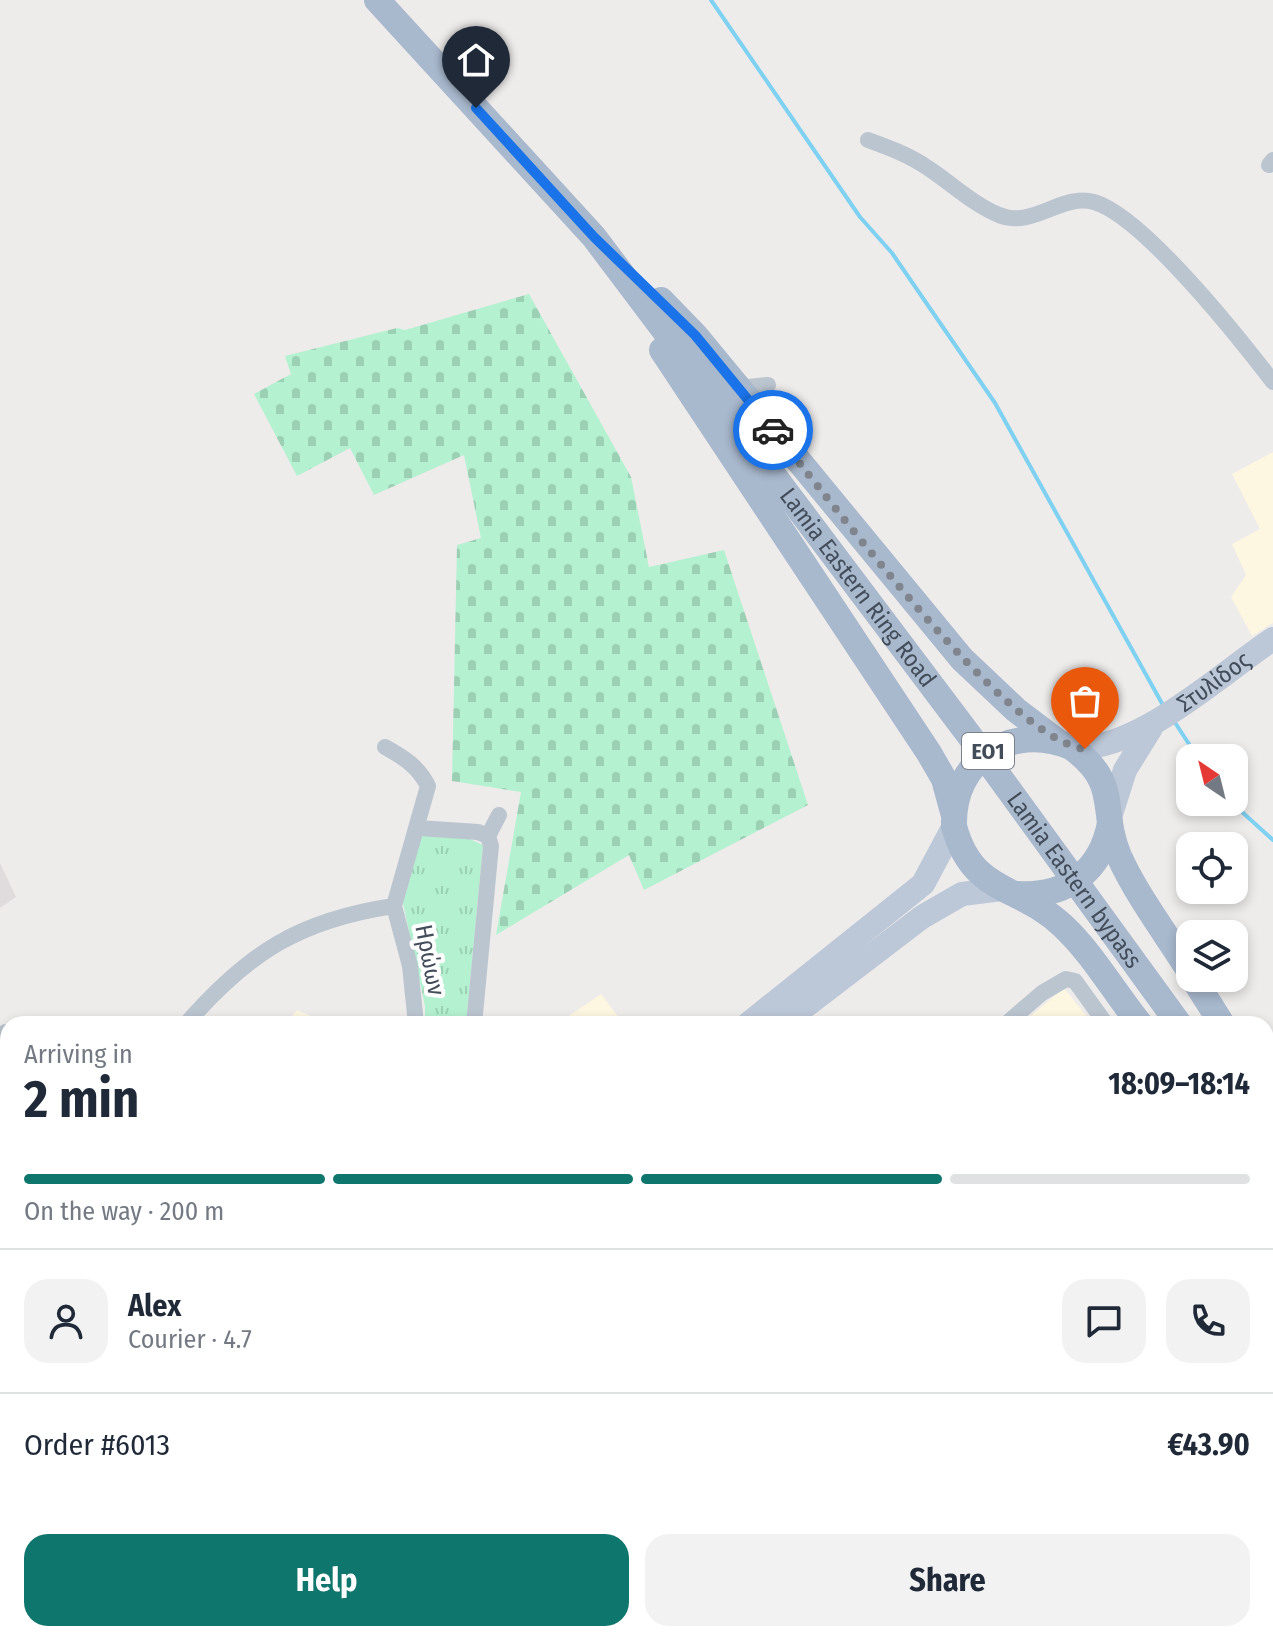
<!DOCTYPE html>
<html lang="en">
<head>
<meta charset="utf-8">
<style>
	body { margin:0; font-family:"Fira Sans Condensed",sans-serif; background:#f2f2f3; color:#1f2937; height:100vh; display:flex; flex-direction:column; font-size:30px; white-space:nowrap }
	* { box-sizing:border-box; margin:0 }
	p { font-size:26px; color:#747a83 }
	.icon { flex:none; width:44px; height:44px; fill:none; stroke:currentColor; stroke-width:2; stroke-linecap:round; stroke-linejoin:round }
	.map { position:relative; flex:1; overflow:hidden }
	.sheet { position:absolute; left:0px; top:1016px; width:1274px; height:626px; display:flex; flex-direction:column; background:#fff; border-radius:24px 24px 0 0; box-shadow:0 4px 12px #0003 }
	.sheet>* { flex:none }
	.needle { width:52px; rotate:325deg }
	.buttons { position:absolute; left:1176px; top:744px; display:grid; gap:16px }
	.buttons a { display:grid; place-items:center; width:72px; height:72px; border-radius:16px; background:#fff; box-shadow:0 4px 12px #0003; font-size:40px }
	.pin { position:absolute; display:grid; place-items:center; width:68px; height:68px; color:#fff; margin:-82px -34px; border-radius:50% 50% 50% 0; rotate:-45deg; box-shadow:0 0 8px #0007 }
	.pin .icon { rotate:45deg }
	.courier { position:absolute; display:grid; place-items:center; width:80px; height:80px; margin:-40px; border:6px solid #1a73e8; border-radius:50%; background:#fff; color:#222; box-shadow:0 2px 10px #0007 }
	.head em { font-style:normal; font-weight:700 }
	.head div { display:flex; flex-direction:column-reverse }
	.head { display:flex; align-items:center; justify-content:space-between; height:136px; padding:0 24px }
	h1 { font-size:52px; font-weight:700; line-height:60px }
	.bar { display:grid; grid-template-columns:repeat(4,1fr); gap:12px 8px; align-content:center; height:96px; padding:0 24px }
	.bar i { height:10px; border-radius:6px; background:#e0e1e3 }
	.bar .selected { background:#0f766e }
	.bar p { grid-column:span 4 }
	.line { display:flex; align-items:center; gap:20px; padding:0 24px; border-top:2px solid #e0e1e3 }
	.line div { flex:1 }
	.round { display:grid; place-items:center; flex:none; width:84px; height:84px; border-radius:24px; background:#f2f2f3 }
	.button { display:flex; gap:16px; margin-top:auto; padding:16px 24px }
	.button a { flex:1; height:92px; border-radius:24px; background:#0f766e; color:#fff; font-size:32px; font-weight:700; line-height:92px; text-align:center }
	.button a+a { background:#f2f2f3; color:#1f2937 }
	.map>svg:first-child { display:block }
	.commercial { fill:#fdf6e1 }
	.education { fill:#e0dcdd }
	.grass { fill:url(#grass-tufts) }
	.cemetery { fill:url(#cemetery-stones) }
	.garden { fill:#b4f1d0 }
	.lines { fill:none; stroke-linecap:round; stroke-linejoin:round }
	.stream { stroke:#7ed1f1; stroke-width:4 }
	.building { fill:url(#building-hatch); stroke:#cfd1d8; stroke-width:2 }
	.pedestrian { stroke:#bbc5cf; stroke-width:12 }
	.minor { stroke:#bbc5cf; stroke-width:16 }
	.tertiary { stroke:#bbc5cf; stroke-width:22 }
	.secondary { stroke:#bcc7d7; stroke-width:24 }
	.primary { stroke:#a8b8cd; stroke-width:26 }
	.primary-bridge { stroke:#a8b8cd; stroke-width:26 }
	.done { stroke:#7f848d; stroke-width:8; stroke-dasharray:0 14.4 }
	.route { stroke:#1a73e8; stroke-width:10 }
	.labels { text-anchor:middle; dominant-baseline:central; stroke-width:8; stroke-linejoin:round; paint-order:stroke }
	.shield { fill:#fff; stroke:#7b828c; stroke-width:2 }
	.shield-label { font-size:22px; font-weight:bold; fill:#434d5a }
	.street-label { font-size:24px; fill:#434d5a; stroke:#fff }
</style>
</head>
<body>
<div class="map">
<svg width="1273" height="1641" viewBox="0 0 1273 1641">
	<defs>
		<pattern id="grass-tufts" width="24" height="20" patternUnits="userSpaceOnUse" patternTransform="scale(2)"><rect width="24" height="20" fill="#b4f1d0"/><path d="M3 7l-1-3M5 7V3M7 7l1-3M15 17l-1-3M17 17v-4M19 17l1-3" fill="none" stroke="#9cd0b5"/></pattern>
		<pattern id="cemetery-stones" width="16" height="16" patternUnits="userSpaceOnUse" patternTransform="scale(2)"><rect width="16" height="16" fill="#b4f1d0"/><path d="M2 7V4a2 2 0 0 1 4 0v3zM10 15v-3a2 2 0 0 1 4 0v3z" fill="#9cd0b5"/></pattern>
		<pattern id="building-hatch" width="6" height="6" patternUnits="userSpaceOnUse" patternTransform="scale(2)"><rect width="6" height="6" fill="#c7c9d2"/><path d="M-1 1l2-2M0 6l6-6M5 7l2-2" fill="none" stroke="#a3a5ad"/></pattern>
	</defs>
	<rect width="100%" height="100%" fill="#eeebeb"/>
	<g class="commercial">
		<polygon points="1273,452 1273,623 1252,636 1231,597 1246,575 1232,544 1260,529 1232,474"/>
		<polygon points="1064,988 1093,1024 1021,1024"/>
		<polygon points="601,994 624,1024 557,1024"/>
		<polygon points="297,1010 330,1024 285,1024"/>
	</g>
	<polygon class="education" points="0,863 16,897 0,908"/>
	<g class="grass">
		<polygon points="422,834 461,835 483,845 466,1024 425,1024 425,1006 403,903"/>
		<polygon points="511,1634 1055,1634 1061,1641 515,1641"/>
	</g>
	<polygon class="cemetery" points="529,294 631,477 649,567 724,550 808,805 644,890 629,855 496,935 521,792 452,781 457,545 481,538 464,455 374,495 350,448 297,476 254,394 291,374 285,356 397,328 405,330"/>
	<g class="garden">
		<polygon points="0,1167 8,1167 8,1246 0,1243"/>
		<polygon points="1215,1634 1250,1634 1256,1641 1207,1641"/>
	</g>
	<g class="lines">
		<g class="stream">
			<polyline points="711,0 860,217 892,253 995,403 1164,707"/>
			<polyline points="1174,721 1198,758"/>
			<polyline points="1231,802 1273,840"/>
		</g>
	</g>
	<g class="building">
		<polygon points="158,1634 192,1634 196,1640 149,1641"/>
		<polygon points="219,1634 244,1634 249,1641 224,1641"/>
	</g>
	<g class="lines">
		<polyline class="pedestrian" points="1145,1634 1152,1641"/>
		<g class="minor">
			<path d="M868 140C890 148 909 155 928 168 951 183 974 205 999 215 1033 229 1061 193 1094 202 1143 216 1240 339 1273 382"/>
			<polyline points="1269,165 1273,160"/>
			<polyline points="738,388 768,385"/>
			<path d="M385 747C403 757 418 766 428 786L394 906 410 966 416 1024"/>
			<polyline points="418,828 478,832 488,836 491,846 474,1024"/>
			<polyline points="488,836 499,815"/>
			<path d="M186 1024C248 953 299 920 394 906"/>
			<polyline points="1006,1024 1042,993 1066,979 1075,981 1106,1024"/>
			<polyline points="0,1035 6,1032"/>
			<polyline points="0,1160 8,1160"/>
			<polyline points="1266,1244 1273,1253"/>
			<polyline points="0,1266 8,1267"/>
			<polyline points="1266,1348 1273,1342"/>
			<polyline points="0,1384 8,1389"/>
			<polyline points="0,1517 8,1503"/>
			<polyline points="1266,1568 1273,1562"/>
			<polyline points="1182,1641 1190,1634"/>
		</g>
		<polyline class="tertiary" points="1087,1634 1093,1641"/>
		<g class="secondary">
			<path id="s1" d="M1071 747C1134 755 1220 674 1273 639"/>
			<polyline points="1111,814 1125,770 1151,728"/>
			<polyline points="748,1024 923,884 954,826"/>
			<polyline points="782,1024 922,917 962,894 1002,889"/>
			<polyline points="0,1600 8,1594"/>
		</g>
		<g class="primary">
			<path id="s2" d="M377 0 594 237 969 735 1179 1024"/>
			<polyline points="661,300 695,335 962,659 1016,710 1057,741"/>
			<polyline points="662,350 929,753 944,779 953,812"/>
			<path d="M1071 747C1122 784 1099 809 1119 856 1137 896 1167 935 1190 972"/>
			<path d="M954 826C972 895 1019 884 1063 926 1093 954 1114 992 1140 1024"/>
			<polyline points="1193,978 1222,1024"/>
			<polyline points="1266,1090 1273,1101"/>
			<polyline points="1266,1145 1273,1155"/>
			<polyline points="1266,1183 1273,1192"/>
		</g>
		<g class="primary-bridge">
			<path d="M954 826C952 760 1011 722 1071 747"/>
			<path d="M1018 894C1067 897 1101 871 1110 823"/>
		</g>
	</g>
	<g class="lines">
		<path class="done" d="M773 430C830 499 1007 740 1085 749"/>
		<polyline class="route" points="476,108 594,237 695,335 773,430"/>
	</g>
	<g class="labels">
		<rect class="shield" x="962" y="733" width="52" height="36" rx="6"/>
		<g class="shield-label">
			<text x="988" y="751">ΕΟ1</text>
		</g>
		<g class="street-label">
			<text stroke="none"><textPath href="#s2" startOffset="760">Lamia Eastern Ring Road</textPath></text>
			<text stroke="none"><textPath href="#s1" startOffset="160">Στυλίδος</textPath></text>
			<text stroke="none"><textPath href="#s2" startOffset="1124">Lamia Eastern bypass</textPath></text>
			<text transform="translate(430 960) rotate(79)">Ηρώων</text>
		</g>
	</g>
</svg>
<div class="buttons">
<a><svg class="needle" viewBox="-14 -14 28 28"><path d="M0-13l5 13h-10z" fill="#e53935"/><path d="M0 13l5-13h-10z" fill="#747a83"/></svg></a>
<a><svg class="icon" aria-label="locate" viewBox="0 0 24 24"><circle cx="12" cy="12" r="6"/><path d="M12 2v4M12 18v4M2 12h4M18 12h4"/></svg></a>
<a><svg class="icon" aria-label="layers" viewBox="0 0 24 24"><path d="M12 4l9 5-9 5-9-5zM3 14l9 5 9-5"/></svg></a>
</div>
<div class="pin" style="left:1085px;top:749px;background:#ea580c"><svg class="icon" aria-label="bag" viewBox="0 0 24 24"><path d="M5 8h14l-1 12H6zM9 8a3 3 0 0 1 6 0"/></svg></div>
<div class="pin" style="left:476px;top:108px;background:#1f2937"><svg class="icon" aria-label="home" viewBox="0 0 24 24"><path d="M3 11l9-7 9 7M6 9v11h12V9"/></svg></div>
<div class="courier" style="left:773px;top:430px"><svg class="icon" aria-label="car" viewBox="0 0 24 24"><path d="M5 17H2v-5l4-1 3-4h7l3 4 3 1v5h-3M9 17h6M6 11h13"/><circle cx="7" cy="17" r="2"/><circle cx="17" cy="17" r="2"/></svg></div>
<section class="sheet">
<div class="head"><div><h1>2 min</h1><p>Arriving in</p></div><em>18:09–18:14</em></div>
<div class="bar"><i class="selected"></i><i class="selected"></i><i class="selected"></i><i></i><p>On the way · 200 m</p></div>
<div class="line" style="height:144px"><a class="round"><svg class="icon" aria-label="person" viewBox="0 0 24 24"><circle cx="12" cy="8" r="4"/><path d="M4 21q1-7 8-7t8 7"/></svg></a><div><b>Alex</b><p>Courier · 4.7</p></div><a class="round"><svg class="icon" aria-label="chat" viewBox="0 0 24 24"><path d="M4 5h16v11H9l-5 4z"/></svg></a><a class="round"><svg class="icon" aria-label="phone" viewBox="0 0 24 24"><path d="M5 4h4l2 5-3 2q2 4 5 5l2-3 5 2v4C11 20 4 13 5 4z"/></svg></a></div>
<div class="line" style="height:104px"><div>Order #6013</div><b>€43.90</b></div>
<div class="button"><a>Help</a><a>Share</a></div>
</section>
</div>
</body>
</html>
